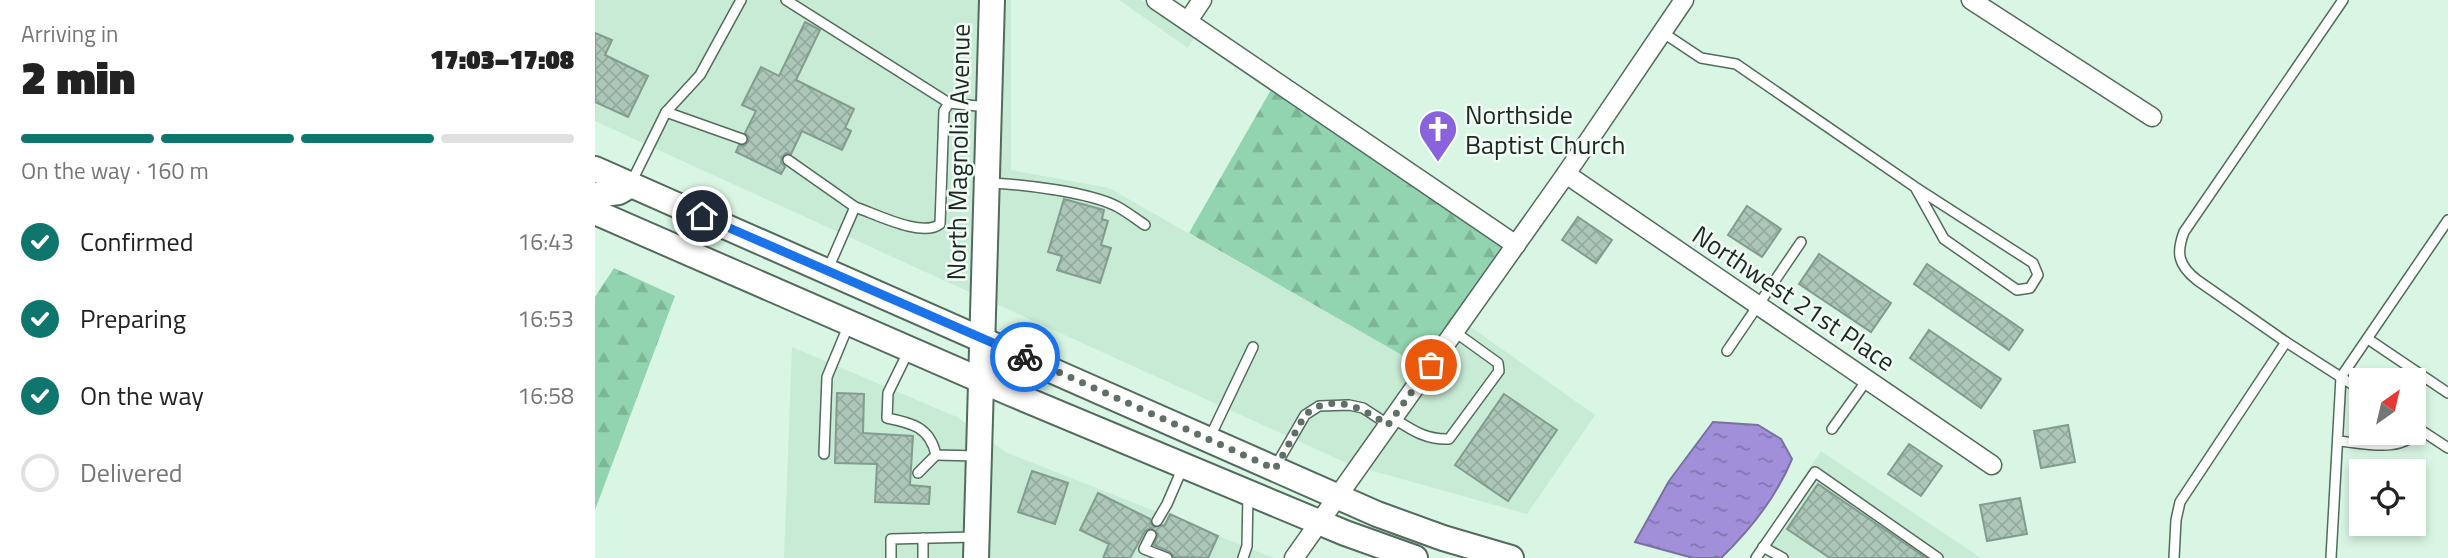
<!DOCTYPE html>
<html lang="en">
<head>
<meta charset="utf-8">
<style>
	body { margin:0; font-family:"Titillium Web",sans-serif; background:#f6f6f6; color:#222; height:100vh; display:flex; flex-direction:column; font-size:26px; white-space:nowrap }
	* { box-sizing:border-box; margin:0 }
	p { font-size:23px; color:#767676 }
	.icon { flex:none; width:38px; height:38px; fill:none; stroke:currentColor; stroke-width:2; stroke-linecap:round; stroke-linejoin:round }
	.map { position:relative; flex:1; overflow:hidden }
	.sheet { display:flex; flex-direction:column; background:#fff; width:595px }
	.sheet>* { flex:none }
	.needle { width:46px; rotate:34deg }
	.controls { position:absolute; left:1754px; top:368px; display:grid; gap:14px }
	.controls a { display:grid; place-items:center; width:77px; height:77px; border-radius:0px; background:#fff; box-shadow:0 4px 10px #0003; font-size:35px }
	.pin { position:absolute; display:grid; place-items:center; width:60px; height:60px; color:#fff; margin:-30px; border:4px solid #fff; border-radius:50%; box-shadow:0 2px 7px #0007 }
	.courier { position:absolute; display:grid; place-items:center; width:70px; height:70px; margin:-35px; border:5px solid #1a73e8; border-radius:50%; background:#fff; color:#222; box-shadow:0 2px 9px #0007 }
	.overview em { font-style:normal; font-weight:800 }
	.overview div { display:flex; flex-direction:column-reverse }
	.overview { display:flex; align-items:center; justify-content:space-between; height:119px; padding:0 21px }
	h1 { font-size:46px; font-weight:800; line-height:52px }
	.bar { display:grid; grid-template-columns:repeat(4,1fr); gap:10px 7px; align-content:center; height:84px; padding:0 21px }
	.bar i { height:9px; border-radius:5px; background:#e0e0e0 }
	.bar .on { background:#0f766e }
	.bar p { grid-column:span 4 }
	ol { padding:0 21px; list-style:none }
	li { display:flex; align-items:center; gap:21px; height:77px }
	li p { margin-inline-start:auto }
	li .icon { padding:7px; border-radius:50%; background:#0f766e; color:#fff; stroke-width:4 }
	li:last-child { color:#767676 }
	li i { width:38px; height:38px; border:4px solid #e0e0e0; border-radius:50% }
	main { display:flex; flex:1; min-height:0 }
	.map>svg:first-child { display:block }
	.built { fill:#c8ebd5 }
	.forest { fill:url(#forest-firs) }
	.water { fill:url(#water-ripples); stroke:#7a70a2; stroke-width:2 }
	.building { fill:url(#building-cross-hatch); stroke:#829c8d; stroke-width:2 }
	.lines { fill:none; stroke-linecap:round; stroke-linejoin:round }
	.lane-casing { stroke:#526b5c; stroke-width:12 }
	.street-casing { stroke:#526b5c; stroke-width:21 }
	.secondary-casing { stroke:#526b5c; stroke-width:28 }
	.lane { stroke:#fff; stroke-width:9 }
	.street { stroke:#fff; stroke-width:18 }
	.secondary { stroke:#fff; stroke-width:24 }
	.done { stroke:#5f7066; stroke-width:7; stroke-dasharray:0 12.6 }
	.route { stroke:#1a73e8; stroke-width:9 }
	.labels { text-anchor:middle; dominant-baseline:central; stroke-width:5; stroke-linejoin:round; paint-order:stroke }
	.poi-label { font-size:26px; fill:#1e2822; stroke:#f3fef7; text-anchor:start }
	.street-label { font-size:26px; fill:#1e2822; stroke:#f3fef7 }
</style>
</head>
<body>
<main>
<section class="sheet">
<div class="overview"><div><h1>2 min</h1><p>Arriving in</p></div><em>17:03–17:08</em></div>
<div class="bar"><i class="on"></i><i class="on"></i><i class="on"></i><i></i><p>On the way · 160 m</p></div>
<ol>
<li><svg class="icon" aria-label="check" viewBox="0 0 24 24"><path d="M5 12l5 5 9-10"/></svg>Confirmed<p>16:43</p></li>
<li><svg class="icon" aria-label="check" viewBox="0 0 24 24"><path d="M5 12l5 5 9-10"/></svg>Preparing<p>16:53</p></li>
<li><svg class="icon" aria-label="check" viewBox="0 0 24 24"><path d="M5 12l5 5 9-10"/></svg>On the way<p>16:58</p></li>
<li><i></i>Delivered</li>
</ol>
</section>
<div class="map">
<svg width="1853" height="558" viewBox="0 0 1853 558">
	<defs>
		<pattern id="forest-firs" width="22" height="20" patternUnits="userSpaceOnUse" patternTransform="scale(1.75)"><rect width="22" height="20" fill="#92d4af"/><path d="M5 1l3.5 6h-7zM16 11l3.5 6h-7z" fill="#7db696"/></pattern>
		<pattern id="water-ripples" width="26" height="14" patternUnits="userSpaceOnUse" patternTransform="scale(1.75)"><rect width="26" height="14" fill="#a28fd9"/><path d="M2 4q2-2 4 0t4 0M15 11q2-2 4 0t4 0" fill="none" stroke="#8375b0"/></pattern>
		<pattern id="building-cross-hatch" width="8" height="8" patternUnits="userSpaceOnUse" patternTransform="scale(1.75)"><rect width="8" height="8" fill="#acc7b7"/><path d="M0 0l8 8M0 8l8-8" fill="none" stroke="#94ab9d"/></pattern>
	</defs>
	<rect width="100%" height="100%" fill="#d9f6e4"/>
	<g class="built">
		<polygon points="0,0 389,0 381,295 0,121"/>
		<polygon points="404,0 416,0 416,170 514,188 826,366 756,465 397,302"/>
		<polygon points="524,0 546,0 600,36 593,48"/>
		<polygon points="873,325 1000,415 932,514 771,469"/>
		<polygon points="197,347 362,417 377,428 373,558 189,558"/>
		<polygon points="392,439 410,452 679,558 388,558"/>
		<polygon points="1226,451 1386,558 1155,558"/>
	</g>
	<g class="forest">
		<polygon points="677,88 910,247 826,366 594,233"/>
		<polygon points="19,268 80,296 0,510 0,297"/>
	</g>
	<path class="water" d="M1118 422 1163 425 1186 439 1197 459C1181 498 1156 529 1126 558H1098L1040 542 1074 481Z"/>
	<g class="building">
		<polygon points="210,22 225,30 201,80 259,109 250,128 256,131 247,150 207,131 196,154 191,153 187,157 186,162 190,167 186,174 141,152 144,145 149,146 153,142 154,137 150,133 161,111 147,105 166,67 184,76"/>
		<polygon points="0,33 17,40 10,55 53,76 33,117 0,102"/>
		<polygon points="469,199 509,210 507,219 513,221 506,245 516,248 505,283 462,270 467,256 453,252"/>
		<polygon points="1152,206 1186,229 1167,257 1133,235"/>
		<polygon points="983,217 1017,240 1001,263 967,240"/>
		<polygon points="1224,254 1296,303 1276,332 1204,284"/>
		<polygon points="1332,264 1428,330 1414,350 1319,284"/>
		<polygon points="1334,330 1406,379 1386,408 1315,358"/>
		<polygon points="242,393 269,394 268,433 318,436 315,485 335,487 334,504 280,502 282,464 240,463"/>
		<polygon points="909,394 962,430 913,501 860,465"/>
		<polygon points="1473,425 1480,462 1446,468 1439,431"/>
		<polygon points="1314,444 1347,466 1326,496 1293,474"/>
		<polygon points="437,471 473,483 460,524 423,512"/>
		<polygon points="1223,484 1286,527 1331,558 1235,558 1192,529"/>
		<polygon points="503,493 555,519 556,524 559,527 570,525 575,514 623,536 613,558 579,557 575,552 559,545 563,534 556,528 550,531 535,558 508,558 514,544 485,530"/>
		<polygon points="1425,498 1432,534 1392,541 1385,505"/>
	</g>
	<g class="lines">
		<g class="lane-casing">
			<g id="lane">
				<polyline points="191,0 354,103 392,107"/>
				<path d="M1748 0 1589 232C1581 253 1583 265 1602 280L1691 342 1766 390"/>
				<polyline points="1067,32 1106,58 1141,64 1320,187 1438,263 1443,275 1435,288 1422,290 1349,239 1320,187"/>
				<polyline points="71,112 147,139"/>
				<polyline points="193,160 260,207"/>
				<polyline points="36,183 71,112 105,75 146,0"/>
				<path d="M394 183C426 184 495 192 523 207 532 212 541 219 550 225"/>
				<path d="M233 269 260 207C281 214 327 238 345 224L349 111 354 103"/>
				<polyline points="1773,339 1853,393"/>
				<path d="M314 350 293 393 292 418C317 423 335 427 341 455L382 456"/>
				<polyline points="1132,351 1206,242"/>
				<path d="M798 418C817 430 831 440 854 439L904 371 903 363 860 332"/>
				<polyline points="1818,425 1853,448"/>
				<polyline points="1237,429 1272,380"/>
				<polyline points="615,437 658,347"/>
				<path d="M1743 441C1770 443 1806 454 1825 429"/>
				<polyline points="229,454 232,377 254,324"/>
				<polyline points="680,467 710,415 724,406 754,405 768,408 794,425"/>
				<polyline points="323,473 341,455"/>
				<polyline points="562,521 572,504 588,467"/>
				<polyline points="556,535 549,549 572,558"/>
				<polyline points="328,538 328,558"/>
				<polyline points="1168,547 1188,558"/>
				<polyline points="296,558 296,539 379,537"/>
				<polyline points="648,558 652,546 653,494"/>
				<polyline points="1161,558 1220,472 1343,558"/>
				<polyline points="1579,558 1581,520 1585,502 1691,342"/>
				<polyline points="1736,558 1746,377 1853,220"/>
			</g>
		</g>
		<g class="street-casing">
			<g id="street">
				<polyline points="561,0 921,245"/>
				<polyline points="1376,0 1557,117"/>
				<polyline points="593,21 607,0"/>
				<polyline points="971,174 1397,465"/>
				<polyline points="699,558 971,174 1089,0"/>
			</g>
		</g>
		<g class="secondary-casing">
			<g id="secondary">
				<polyline points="0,169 782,514 848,538 916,558"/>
				<polyline points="0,195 24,192 36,185"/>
				<polyline points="0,212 415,393 750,533 820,558"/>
				<polyline points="381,558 397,0"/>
			</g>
		</g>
		<use href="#lane" class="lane"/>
		<use href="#street" class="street"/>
		<use href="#secondary" class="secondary"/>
	</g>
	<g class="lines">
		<path class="done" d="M430 357 680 469 710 415C737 391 769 409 793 425L836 365"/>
		<polyline class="route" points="107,216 430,357"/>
	</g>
	<defs>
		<g id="church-pin" transform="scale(2.0125)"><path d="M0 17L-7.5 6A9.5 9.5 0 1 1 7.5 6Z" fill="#8a62dd" stroke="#f3fef7"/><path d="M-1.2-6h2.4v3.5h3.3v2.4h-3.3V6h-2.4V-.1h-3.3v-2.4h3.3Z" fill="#fff"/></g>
	</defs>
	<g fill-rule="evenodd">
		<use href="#church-pin" x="843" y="129"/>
	</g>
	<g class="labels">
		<g class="poi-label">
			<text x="870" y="114">Northside<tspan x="870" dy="30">Baptist Church</tspan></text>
		</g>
		<g class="street-label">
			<text transform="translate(363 152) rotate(-89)">North Magnolia Avenue</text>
			<text transform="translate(1199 298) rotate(34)">Northwest 21st Place</text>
		</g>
	</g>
</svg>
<div class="controls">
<a><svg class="needle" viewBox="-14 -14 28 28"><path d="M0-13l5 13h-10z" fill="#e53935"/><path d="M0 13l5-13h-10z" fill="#767676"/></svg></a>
<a><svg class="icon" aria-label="locate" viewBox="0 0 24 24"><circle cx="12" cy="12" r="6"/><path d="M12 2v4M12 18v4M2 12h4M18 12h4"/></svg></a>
</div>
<div class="pin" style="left:836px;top:365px;background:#ea580c"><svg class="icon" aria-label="bag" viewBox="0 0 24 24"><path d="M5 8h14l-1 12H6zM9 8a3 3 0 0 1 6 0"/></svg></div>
<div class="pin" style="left:107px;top:216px;background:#1f2937"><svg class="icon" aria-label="home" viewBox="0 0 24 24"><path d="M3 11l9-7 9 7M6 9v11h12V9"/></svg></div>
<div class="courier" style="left:430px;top:357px"><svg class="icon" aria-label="bike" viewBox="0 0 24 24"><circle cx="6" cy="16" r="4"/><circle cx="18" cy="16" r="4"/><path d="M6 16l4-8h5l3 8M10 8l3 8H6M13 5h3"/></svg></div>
</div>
</main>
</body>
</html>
